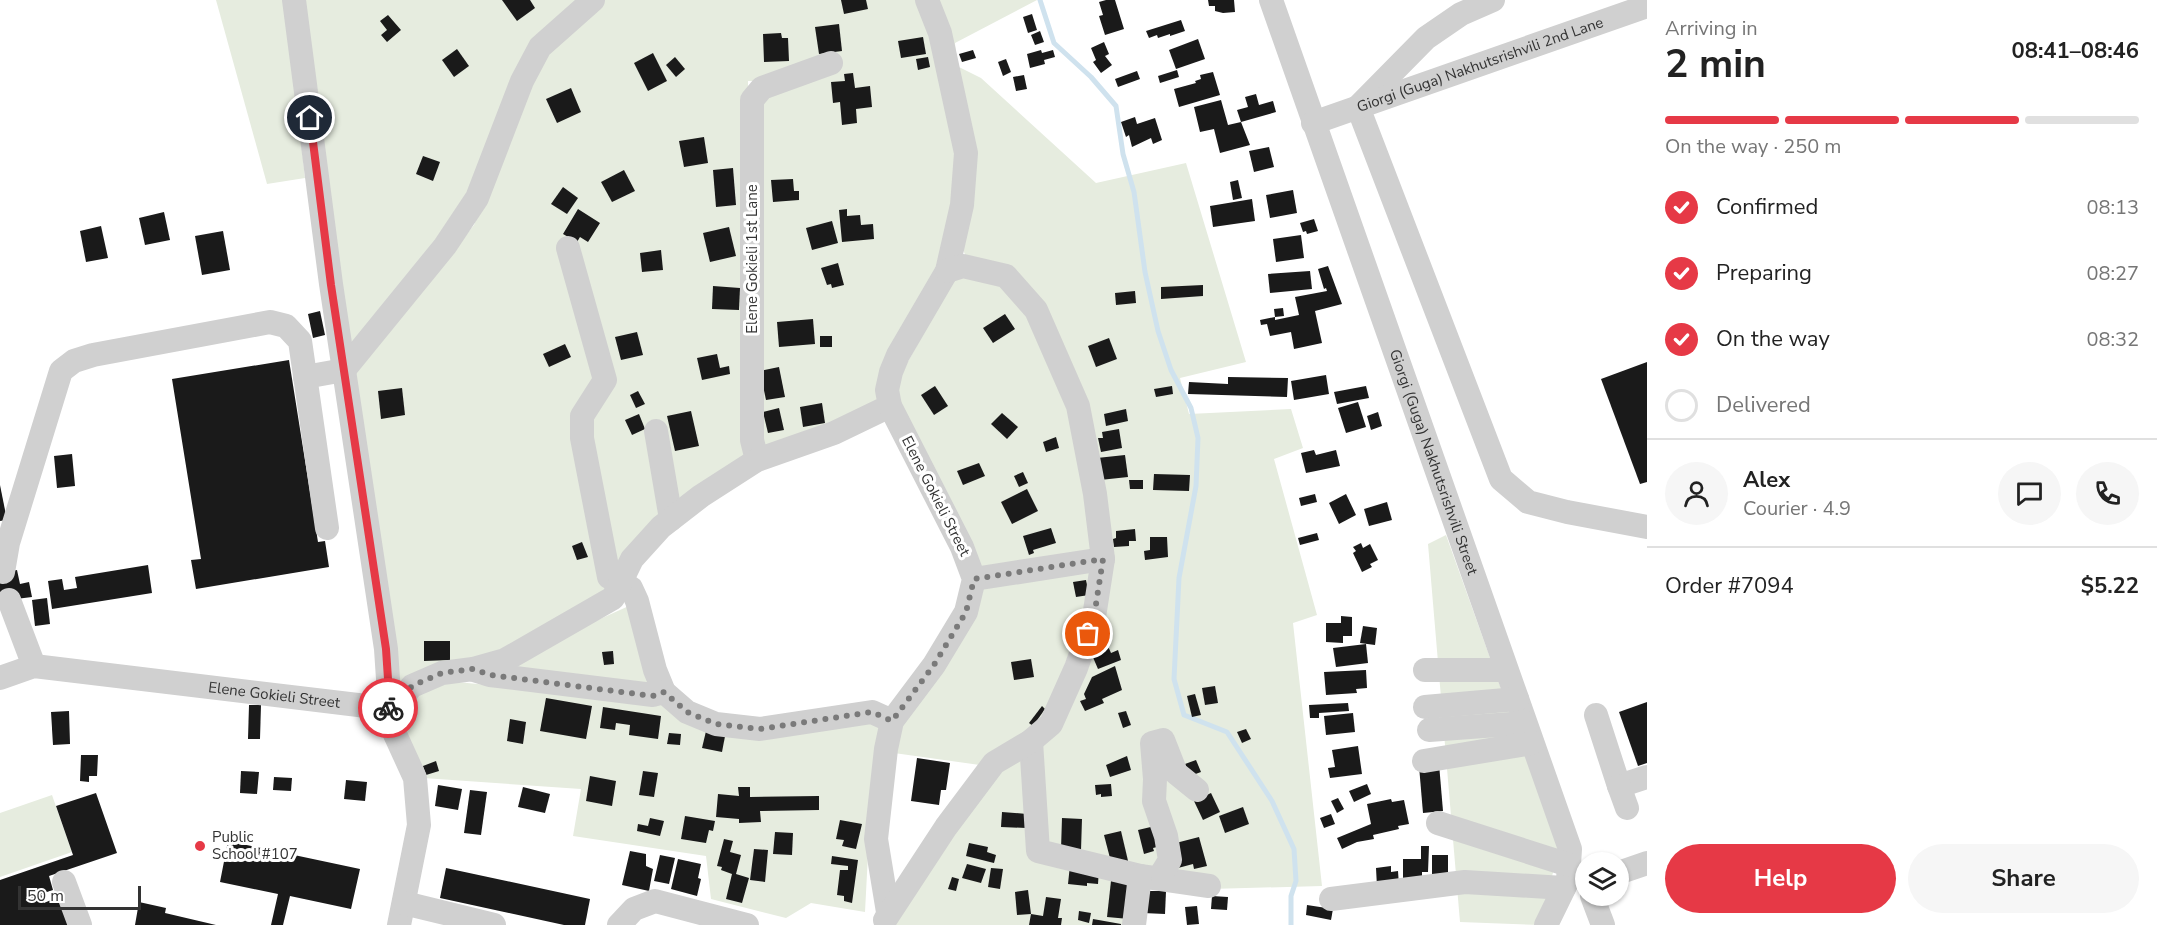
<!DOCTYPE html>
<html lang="en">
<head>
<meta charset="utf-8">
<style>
	body { margin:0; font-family:"Nunito Sans",sans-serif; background:#f6f6f6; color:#222; height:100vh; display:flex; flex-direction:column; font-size:22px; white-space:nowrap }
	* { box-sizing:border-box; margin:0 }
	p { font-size:20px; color:#767676 }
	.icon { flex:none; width:33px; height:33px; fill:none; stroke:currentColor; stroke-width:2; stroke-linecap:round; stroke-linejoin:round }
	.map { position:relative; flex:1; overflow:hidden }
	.side { display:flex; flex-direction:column; background:#fff; width:510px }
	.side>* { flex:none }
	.buttons { position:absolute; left:1575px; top:852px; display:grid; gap:12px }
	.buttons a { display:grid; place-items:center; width:54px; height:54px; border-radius:50%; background:#fff; box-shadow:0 2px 4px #0004; font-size:30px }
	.scale { position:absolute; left:18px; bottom:15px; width:123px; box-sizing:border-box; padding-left:6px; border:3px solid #333; border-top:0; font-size:16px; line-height:21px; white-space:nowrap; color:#333; -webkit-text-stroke:4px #fff; paint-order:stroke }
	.pin { position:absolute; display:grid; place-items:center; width:51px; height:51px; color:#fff; margin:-26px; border:3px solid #fff; border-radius:50%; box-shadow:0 2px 6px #0007 }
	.courier { position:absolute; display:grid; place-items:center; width:60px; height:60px; margin:-30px; border:4px solid #e63946; border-radius:50%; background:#fff; color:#222; box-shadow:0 2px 8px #0007 }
	.headline em { font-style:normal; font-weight:700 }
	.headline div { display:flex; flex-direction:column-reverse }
	.headline { display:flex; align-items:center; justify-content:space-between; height:102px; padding:0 18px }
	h1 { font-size:39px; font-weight:700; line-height:45px }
	.bar { display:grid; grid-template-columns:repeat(4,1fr); gap:9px 6px; align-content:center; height:72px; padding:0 18px }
	.bar i { height:8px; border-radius:4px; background:#e0e0e0 }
	.bar .active { background:#e63946 }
	.bar p { grid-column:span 4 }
	.line { display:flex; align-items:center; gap:15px; padding:0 18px; border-top:2px solid #e0e0e0 }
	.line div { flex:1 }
	.round { display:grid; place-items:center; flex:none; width:63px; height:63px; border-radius:32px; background:#f6f6f6 }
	ol { padding:0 18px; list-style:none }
	li { display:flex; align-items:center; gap:18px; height:66px }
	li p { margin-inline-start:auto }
	li .icon { padding:6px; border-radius:50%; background:#e63946; color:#fff; stroke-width:4 }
	li:last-child { color:#767676 }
	li i { width:33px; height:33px; border:3px solid #e0e0e0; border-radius:50% }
	.action { display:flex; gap:12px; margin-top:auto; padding:12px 18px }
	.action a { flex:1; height:69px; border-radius:36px; background:#e63946; color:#fff; font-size:24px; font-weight:700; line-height:69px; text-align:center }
	.action a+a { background:#f6f6f6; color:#222 }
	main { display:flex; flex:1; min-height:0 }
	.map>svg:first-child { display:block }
	.green { fill:#e6ecdf }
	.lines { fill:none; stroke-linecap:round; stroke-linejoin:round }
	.stream { stroke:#cfe2ee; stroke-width:5 }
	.building { fill:#1a1a1a }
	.minor { stroke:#d0d0d0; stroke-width:24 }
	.done { stroke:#7a7a7a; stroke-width:6; stroke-dasharray:0 10.8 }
	.route { stroke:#e63946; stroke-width:8 }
	.poi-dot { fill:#e63946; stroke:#fff; stroke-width:2 }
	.labels { text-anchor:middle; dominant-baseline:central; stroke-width:6; stroke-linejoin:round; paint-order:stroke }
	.street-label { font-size:15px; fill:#333; stroke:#fff }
	.poi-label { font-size:15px; fill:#333; stroke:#fff; text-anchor:start }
</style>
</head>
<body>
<main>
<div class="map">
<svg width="1647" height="925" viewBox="0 0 1647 925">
	<rect width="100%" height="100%" fill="#fff"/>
	<g class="green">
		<polygon points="216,0 286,0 305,178 267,184"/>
		<polygon points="302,0 583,0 539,35 469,201 348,358"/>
		<polygon points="604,0 919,0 962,156 946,254 877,399 858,416 760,447 757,322 764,271 757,81 748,81 745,459 610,583 601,596 489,657 398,687 353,375 474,225 536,62"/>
		<polygon points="937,0 1037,0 955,43 957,66 981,78 1096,183 1186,163 1246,362 1180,378 1189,414 1291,409 1303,448 1274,459 1317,615 1293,623 1322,886 1210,889 1041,848 1036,749 1110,562 1055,332 966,257 962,247 972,152"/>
		<polygon points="969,273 1005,281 1032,312 1073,415 1095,553 980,573 892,390 954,279"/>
		<polygon points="1446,535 1559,850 1539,925 1460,922 1428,544"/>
		<polygon points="1095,566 1099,573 1046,715 987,766 894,753 902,720 978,585"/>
		<polygon points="631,605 652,691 497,672 538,647"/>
		<polygon points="437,680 665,703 718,728 872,716 884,726 869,835 865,912 811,903 786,918 711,899 706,856 573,836 581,789 423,778 404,736 407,712 416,695"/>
		<polygon points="1020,751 1034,856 1127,875 1128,925 889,925 992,770"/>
		<polygon points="52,795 72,852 0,877 0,813"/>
	</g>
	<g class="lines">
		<polyline class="stream" points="1040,0 1054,43 1091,77 1116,106 1123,154 1134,192 1145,272 1158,331 1171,370 1191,408 1198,438 1196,486 1179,578 1174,679 1184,715 1227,732 1272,801 1294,849 1296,881 1291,896 1291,925"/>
	</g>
	<g class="building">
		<polygon points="502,0 530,0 535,8 517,21"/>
		<polygon points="841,0 866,0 868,9 844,14"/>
		<polygon points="1106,0 1115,0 1124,29 1105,35 1099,16 1103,15 1099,2"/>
		<polygon points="1208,0 1234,0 1235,12 1223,13 1215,11 1215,6 1209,6"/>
		<polygon points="1032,14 1037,30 1028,33 1023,17"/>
		<polygon points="388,15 401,30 387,42 381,35 387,30 380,21"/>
		<polygon points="1181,20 1185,31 1170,36 1170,34 1158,38 1157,35 1149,38 1146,31"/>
		<polygon points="839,24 842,51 819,54 815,27"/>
		<polygon points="1040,31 1044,42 1035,45 1031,35"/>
		<polygon points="781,33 782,38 788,38 789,61 764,62 763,34"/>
		<polygon points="923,37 926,54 901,58 898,41"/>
		<polygon points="1198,39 1205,59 1176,69 1169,50"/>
		<polygon points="1104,42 1109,54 1105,56 1112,65 1101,73 1093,62 1096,60 1091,48"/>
		<polygon points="457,49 469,66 454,77 442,60"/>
		<polygon points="973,50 976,58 962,62 959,54"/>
		<polygon points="1041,50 1042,53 1053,50 1055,57 1044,60 1045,64 1030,68 1027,54"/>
		<polygon points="653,53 667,81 648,91 634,63"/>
		<polygon points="675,57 685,69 676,77 666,65"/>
		<polygon points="928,57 930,67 918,70 916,59"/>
		<polygon points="1006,59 1011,72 1003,76 998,62"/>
		<polygon points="1177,70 1179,77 1160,83 1158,76"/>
		<polygon points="1137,71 1140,79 1118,87 1115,79"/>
		<polygon points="1213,72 1220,95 1179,107 1174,89 1196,83 1195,81 1201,79 1200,75"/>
		<polygon points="853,73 855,88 870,86 872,107 856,109 857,123 842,125 840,102 833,103 831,82 845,81 844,74"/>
		<polygon points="1024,75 1027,89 1016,91 1013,77"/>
		<polygon points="571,88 581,112 557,123 546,99"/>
		<polygon points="1256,94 1259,105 1273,101 1276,112 1241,122 1237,110 1248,107 1245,97"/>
		<polygon points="1221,100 1228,125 1241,122 1250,145 1220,153 1214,129 1200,132 1194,107"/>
		<polygon points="1135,117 1137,124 1155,118 1162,140 1153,144 1151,138 1132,147 1129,135 1126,137 1121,122"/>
		<polygon points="704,137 708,163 684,167 679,141"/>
		<polygon points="1269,147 1274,167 1254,172 1249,151"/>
		<polygon points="423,156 440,162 433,181 416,174"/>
		<polygon points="733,168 736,205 716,207 713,170"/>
		<polygon points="624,170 635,191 612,202 601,182"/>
		<polygon points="793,179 794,191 799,191 799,200 773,202 771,180"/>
		<polygon points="1238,180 1242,198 1233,200 1230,182"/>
		<polygon points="563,187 578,198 567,214 551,204"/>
		<polygon points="1293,190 1297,213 1270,218 1266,195"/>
		<polygon points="1252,199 1255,221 1213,227 1210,206"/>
		<polygon points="578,209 600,223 588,242 580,237 577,242 563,234"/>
		<polygon points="847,209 847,216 860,215 861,225 873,224 874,239 842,242 839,210"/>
		<polygon points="164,212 170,240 145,245 139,218"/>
		<polygon points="1314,219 1318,231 1307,234 1306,231 1303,232 1300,223"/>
		<polygon points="832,221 838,243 812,250 806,228"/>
		<polygon points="101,226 108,258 86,262 80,231"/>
		<polygon points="729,227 736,256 710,262 703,233"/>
		<polygon points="223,231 230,270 202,275 195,236"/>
		<polygon points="1301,235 1304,258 1276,262 1273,239"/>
		<polygon points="661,250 663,270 642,272 640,253"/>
		<polygon points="838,263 844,285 832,288 831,284 827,285 821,268"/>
		<polygon points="1328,266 1342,304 1315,311 1322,343 1294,349 1291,332 1270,336 1267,324 1261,325 1260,320 1275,317 1274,309 1283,308 1284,316 1275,317 1275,320 1299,315 1295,297 1327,291 1326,288 1324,289 1318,269"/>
		<polygon points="1310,271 1312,289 1270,293 1268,274"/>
		<polygon points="1203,285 1203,296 1161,299 1161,287"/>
		<polygon points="713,286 740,288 739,310 712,309"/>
		<polygon points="1135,291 1136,303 1116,305 1115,293"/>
		<polygon points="320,311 325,335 313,338 308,314"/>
		<polygon points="1005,314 1015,329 993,343 983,328"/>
		<polygon points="813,319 815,344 779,347 777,322"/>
		<polygon points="637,332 643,355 621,360 615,337"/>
		<rect x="820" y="336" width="12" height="11"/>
		<polygon points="1109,338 1117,359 1096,367 1088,346"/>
		<polygon points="565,344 571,357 549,367 543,354"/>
		<polygon points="717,354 720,368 729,366 730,374 702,380 697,358"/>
		<polygon points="289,360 318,542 325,541 329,567 196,589 191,560 201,559 172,379"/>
		<polygon points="1647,362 1647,482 1640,484 1601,379"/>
		<polygon points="779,367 785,397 766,400 760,371"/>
		<polygon points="1326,375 1329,394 1294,400 1291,381"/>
		<polygon points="1228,377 1288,378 1287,397 1188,394 1189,382 1228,384"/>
		<polygon points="935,386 948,406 934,415 921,395"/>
		<polygon points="1172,386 1173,394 1156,397 1154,389"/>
		<polygon points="1366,386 1369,398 1337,404 1334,392"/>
		<polygon points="402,388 405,415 381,419 378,391"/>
		<polygon points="638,391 645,404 636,408 630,395"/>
		<polygon points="1358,402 1366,427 1346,433 1338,408"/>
		<polygon points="822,403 825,423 803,427 800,407"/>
		<polygon points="779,408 784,430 768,433 763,412"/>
		<polygon points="1126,409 1128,421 1106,426 1104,414"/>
		<polygon points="691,411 699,446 675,451 667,416"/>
		<polygon points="1378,412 1382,426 1371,430 1367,416"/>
		<polygon points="1002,413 1018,427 1007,439 991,424"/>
		<polygon points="639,414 645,429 632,435 625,420"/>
		<polygon points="1119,429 1122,448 1101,452 1098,438 1103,438 1102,432"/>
		<polygon points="1056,437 1059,448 1046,452 1043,442"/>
		<polygon points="1314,450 1316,455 1336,450 1340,466 1306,473 1301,453"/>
		<polygon points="72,454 75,486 57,488 54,456"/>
		<polygon points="1125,455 1128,477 1100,480 1097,458"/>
		<polygon points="979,463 985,476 963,485 957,471"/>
		<polygon points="1023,472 1028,483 1019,487 1014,476"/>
		<polygon points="1154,474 1190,475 1189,491 1153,490"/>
		<polygon points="1129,480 1143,480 1143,489 1130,489"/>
		<polygon points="0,485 7,520 0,521"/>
		<polygon points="1027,489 1038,511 1012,524 1001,502"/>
		<polygon points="1315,494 1317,502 1301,506 1299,498"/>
		<polygon points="1346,494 1356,515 1339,524 1329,503"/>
		<polygon points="1387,502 1392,520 1369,526 1364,509"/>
		<polygon points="1051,528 1056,543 1033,550 1034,553 1029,555 1023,536"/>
		<polygon points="1135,529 1136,541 1129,541 1129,546 1114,547 1113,539 1116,538 1116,531"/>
		<polygon points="1317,533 1319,540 1300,545 1298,538"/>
		<polygon points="1150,537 1167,537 1168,557 1145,560 1144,551 1150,550"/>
		<polygon points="582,542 588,557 577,560 572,546"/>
		<polygon points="1361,543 1363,548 1370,544 1378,560 1370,564 1372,567 1362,572 1353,553 1356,551 1353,547"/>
		<polygon points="148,565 152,593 52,609 48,581 62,579 64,590 77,588 75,577"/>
		<polygon points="17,570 20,584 29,582 32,597 0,601 0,573"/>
		<polygon points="1086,580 1089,595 1076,597 1073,582"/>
		<polygon points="47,598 50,624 35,626 32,600"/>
		<polygon points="1341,616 1352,617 1352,636 1343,636 1343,643 1326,642 1326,623 1341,623"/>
		<polygon points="1363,626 1377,628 1375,645 1360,643"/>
		<polygon points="424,641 450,641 450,660 424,661"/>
		<polygon points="1107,644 1111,653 1118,650 1121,660 1098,669 1092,655 1100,652 1098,647"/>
		<polygon points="1366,644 1368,663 1336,667 1333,648"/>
		<polygon points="613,651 614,664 604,665 602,652"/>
		<polygon points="1031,659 1034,677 1014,680 1011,662"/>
		<polygon points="1115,666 1122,690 1102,699 1104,703 1085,711 1080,701 1086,699 1084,694 1092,677"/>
		<polygon points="1366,670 1367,688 1356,689 1357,693 1326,695 1324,672"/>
		<polygon points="1215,686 1218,703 1205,705 1202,688"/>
		<polygon points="1195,694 1201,715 1192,717 1187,696"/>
		<polygon points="546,698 592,706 586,739 540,731"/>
		<polygon points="1647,702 1647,763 1638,766 1619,712"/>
		<polygon points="1348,703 1349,711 1319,713 1319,718 1310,718 1309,705"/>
		<polygon points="249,705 261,705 260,739 248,739"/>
		<polygon points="1042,706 1045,709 1033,726 1029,723"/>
		<polygon points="603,707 661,716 658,739 629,735 630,725 616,723 615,730 600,728"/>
		<polygon points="69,711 70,744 53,745 51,712"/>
		<polygon points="1126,711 1131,725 1123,728 1118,713"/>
		<polygon points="1353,713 1355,732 1326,735 1324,716"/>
		<polygon points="510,719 526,722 523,744 507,741"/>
		<polygon points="707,727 726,731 722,752 702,748"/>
		<polygon points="1246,729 1251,739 1242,743 1237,732"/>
		<polygon points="669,733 681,734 680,745 667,744"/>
		<polygon points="1358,746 1362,774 1330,778 1328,768 1335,767 1332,750"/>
		<polygon points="81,755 98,755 97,776 89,776 89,782 80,781"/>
		<polygon points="1127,756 1131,770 1110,777 1106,765"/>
		<polygon points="917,758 950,763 946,790 941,790 939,805 911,801"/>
		<polygon points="1196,760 1201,772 1190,776 1185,764"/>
		<polygon points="436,761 439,771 426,775 423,766"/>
		<polygon points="1439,764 1443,811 1423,813 1419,766"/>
		<polygon points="241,771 259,772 257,794 240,793"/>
		<polygon points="643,771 658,773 654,797 639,795"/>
		<polygon points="590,776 616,781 612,806 586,801"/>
		<polygon points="274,777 292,778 291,791 273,790"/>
		<polygon points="346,780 367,782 365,801 344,799"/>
		<polygon points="1111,784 1112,796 1101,797 1101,794 1096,795 1095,785"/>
		<polygon points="1367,784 1371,794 1354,802 1349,791"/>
		<polygon points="438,785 462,789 458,810 435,806"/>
		<polygon points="523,787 550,794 545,813 518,807"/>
		<polygon points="738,787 750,787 750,797 819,796 819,810 760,811 761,822 739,823 739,819 716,817 718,794 739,796"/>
		<polygon points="470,790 487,792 481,835 464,833"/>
		<polygon points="96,793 117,853 49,876 53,890 41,894 44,903 58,897 68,925 0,925 0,880 73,855 56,806"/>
		<polygon points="1211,793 1220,812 1203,820 1194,801"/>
		<polygon points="1338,798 1344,809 1337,813 1331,801"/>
		<polygon points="1391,799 1392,802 1404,800 1409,824 1398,826 1399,829 1373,835 1374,839 1357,842 1342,849 1337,838 1371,824 1367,804"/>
		<polygon points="1243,807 1249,824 1225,833 1219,816"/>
		<polygon points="1002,812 1027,814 1026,828 1001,827"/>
		<polygon points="1331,814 1335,824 1324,828 1320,818"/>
		<polygon points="685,816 715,821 713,831 709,830 706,843 681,839"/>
		<polygon points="650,818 664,821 660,836 637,831 638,824 648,826"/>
		<polygon points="1062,818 1082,819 1081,850 1061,849"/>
		<polygon points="840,820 862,824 856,849 842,846 844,840 836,839"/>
		<polygon points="1155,826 1161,846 1153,848 1154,851 1144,854 1138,830"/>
		<polygon points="1121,831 1129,865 1111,862 1104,835"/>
		<polygon points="775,832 793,833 792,855 773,854"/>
		<polygon points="1199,837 1207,866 1194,869 1193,864 1178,868 1172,844"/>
		<polygon points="724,839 733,841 730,852 741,855 736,874 749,878 742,903 726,899 732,874 721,870 722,867 717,866"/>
		<polygon points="228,841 360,869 351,909 290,896 283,925 271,925 278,894 220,882"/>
		<polygon points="969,843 988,847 987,852 996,855 994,863 966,856"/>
		<polygon points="1421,846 1429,846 1428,872 1422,872 1422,882 1403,881 1403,859 1421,859"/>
		<polygon points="754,849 768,850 765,882 750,880"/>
		<polygon points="630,851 646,854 646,866 653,869 649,891 622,885"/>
		<polygon points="660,855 675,858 669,884 654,881"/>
		<rect x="1432" y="855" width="16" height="23"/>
		<polygon points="832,856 858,860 852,903 844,901 844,896 837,895 840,870 848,870 848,866 831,864"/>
		<polygon points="678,859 701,864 698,878 701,879 697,896 671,889"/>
		<polygon points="967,864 986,869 981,883 962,878"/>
		<polygon points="1070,865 1099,869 1098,884 1087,883 1087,886 1068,884"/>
		<polygon points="1391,866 1391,872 1398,871 1399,886 1377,887 1376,868"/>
		<polygon points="446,868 590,899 585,925 564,925 440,898"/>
		<polygon points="991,868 1003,869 1000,889 988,887"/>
		<polygon points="952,877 959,879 956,891 948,889"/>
		<polygon points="1111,881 1132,883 1129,919 1107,917"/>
		<polygon points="1028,890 1031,914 1017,915 1015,892"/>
		<polygon points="1144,891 1166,891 1165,914 1143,913"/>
		<polygon points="1212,896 1228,897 1227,910 1211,909"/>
		<polygon points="1046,897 1061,899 1058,918 1062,918 1061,925 1029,925 1031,914 1043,916"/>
		<polygon points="139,902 166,908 165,913 216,925 135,925"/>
		<polygon points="1307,905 1333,909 1331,920 1306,915"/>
		<polygon points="1197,906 1199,924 1187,925 1185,907"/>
		<polygon points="1079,911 1091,913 1089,923 1078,920"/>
		<polygon points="1093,919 1121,924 1121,925 1092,925"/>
	</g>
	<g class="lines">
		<g class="minor">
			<polyline points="294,0 331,284 386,649 389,694 383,708 415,778 419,825 399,925"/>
			<path id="s1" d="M1271 0 1570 849 1568 880 1546 925"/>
			<polyline points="1493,0 1461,14 1426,38 1358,107 1501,479 1528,502 1567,512 1647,527"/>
			<path id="s2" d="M1313 123 1647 6"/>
			<polyline points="568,248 605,380 582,416 582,438 609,577 631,588 637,601 655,670 664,692 687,712 716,724 760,729 872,712 892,721"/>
			<polyline points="305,377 344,370 445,246 477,198 522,81 540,47 593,0"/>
			<polyline points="656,431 671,519"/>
			<polyline points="757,460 752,440 752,100 762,88 831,63"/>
			<polyline points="3,572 8,543 61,371 74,361 93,355 270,322 286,326 300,341 327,528"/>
			<polyline points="974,579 1103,559"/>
			<polyline points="9,600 34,666"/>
			<polyline points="474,670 490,675 653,695 664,692"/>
			<polyline points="1425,670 1506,670"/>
			<path id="s3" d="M0 678 34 666 383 708H393L412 686 442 673 473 669 505 660 613 598 632 559 661 527 701 496 757 460 834 433 890 406"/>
			<polyline points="1425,707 1517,699"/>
			<polyline points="1596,715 1619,786 1647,777"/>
			<polyline points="1429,730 1525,723"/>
			<polyline points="1031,741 1038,851 1140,876 1209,886"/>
			<polyline points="1424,761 1532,743"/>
			<polyline points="1619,786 1627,808"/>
			<polyline points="1438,823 1569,865"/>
			<polyline points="1618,873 1647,863"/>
			<polyline points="1159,878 1170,860 1166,836 1154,801 1155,779 1152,743 1163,740 1176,773 1197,790"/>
			<polyline points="64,882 80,925"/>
			<polyline points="1592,896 1603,925"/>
			<polyline points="1331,899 1465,882 1564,888"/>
			<polyline points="404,903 494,925"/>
			<polyline points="888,912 876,839 886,749 892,721 934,665 966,612 974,579 962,547 890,406 887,390 891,372 898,355 947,271 962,205 966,153 940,33 927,0"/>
			<polyline points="885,920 946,827 994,763 1031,741 1051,724 1076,668 1094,617 1103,559 1095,494 1078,406 1036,310 1006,276 963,266 947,271"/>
			<polyline points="619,925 634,909 655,901 747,925"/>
			<polyline points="1134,925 1140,876"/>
		</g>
	</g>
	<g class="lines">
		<polyline class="done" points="388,708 393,708 412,686 442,673 473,669 490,675 653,696 664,692 687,712 716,724 760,729 872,712 892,721 934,665 966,612 974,579 1103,559 1094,617 1088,634"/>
		<polyline class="route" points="310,118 331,285 386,649 389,694 383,708 388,708"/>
	</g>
	<circle class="poi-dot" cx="200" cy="846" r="6"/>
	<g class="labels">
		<g class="street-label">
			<text stroke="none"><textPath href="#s2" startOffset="177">Giorgi (Guga) Nakhutsrishvili 2nd Lane</textPath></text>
			<text transform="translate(752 259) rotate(-90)">Elene Gokieli 1st Lane</text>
			<text stroke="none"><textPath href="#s1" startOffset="490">Giorgi (Guga) Nakhutsrishvili Street</textPath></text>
			<text transform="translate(936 496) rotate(63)">Elene Gokieli Street</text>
			<text stroke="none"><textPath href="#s3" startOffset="278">Elene Gokieli Street</textPath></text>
		</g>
		<g class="poi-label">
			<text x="212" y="837">Public<tspan x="212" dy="17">School #107</tspan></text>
		</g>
	</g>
</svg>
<div class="buttons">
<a><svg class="icon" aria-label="layers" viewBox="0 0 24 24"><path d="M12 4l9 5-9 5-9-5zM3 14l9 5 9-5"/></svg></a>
</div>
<div class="scale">50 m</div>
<div class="pin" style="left:1088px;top:634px;background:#ea580c"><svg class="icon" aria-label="bag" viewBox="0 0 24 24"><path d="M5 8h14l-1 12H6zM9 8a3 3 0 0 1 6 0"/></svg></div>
<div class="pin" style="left:310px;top:118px;background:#1f2937"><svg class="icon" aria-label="home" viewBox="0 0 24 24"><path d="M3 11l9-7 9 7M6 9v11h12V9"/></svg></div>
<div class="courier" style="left:388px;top:708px"><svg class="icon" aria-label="bike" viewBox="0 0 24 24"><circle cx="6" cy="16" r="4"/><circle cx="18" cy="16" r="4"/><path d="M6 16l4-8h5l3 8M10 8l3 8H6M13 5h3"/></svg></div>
</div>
<section class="side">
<div class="headline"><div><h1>2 min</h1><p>Arriving in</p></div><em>08:41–08:46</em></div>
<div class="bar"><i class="active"></i><i class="active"></i><i class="active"></i><i></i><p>On the way · 250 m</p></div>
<ol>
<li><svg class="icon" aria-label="check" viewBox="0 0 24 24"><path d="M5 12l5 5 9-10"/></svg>Confirmed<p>08:13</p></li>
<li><svg class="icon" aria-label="check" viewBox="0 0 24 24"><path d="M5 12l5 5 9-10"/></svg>Preparing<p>08:27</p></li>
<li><svg class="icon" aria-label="check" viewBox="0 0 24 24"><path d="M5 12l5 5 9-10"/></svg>On the way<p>08:32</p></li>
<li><i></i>Delivered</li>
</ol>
<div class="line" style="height:108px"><a class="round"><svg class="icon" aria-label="person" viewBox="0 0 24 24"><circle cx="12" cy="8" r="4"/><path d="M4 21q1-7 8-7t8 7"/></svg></a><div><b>Alex</b><p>Courier · 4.9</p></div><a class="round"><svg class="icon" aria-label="chat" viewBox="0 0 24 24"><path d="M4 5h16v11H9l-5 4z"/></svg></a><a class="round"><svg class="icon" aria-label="phone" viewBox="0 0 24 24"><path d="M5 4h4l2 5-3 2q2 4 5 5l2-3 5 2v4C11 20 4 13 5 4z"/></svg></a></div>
<div class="line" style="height:78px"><div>Order #7094</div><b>$5.22</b></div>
<div class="action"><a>Help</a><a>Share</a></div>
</section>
</main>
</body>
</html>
